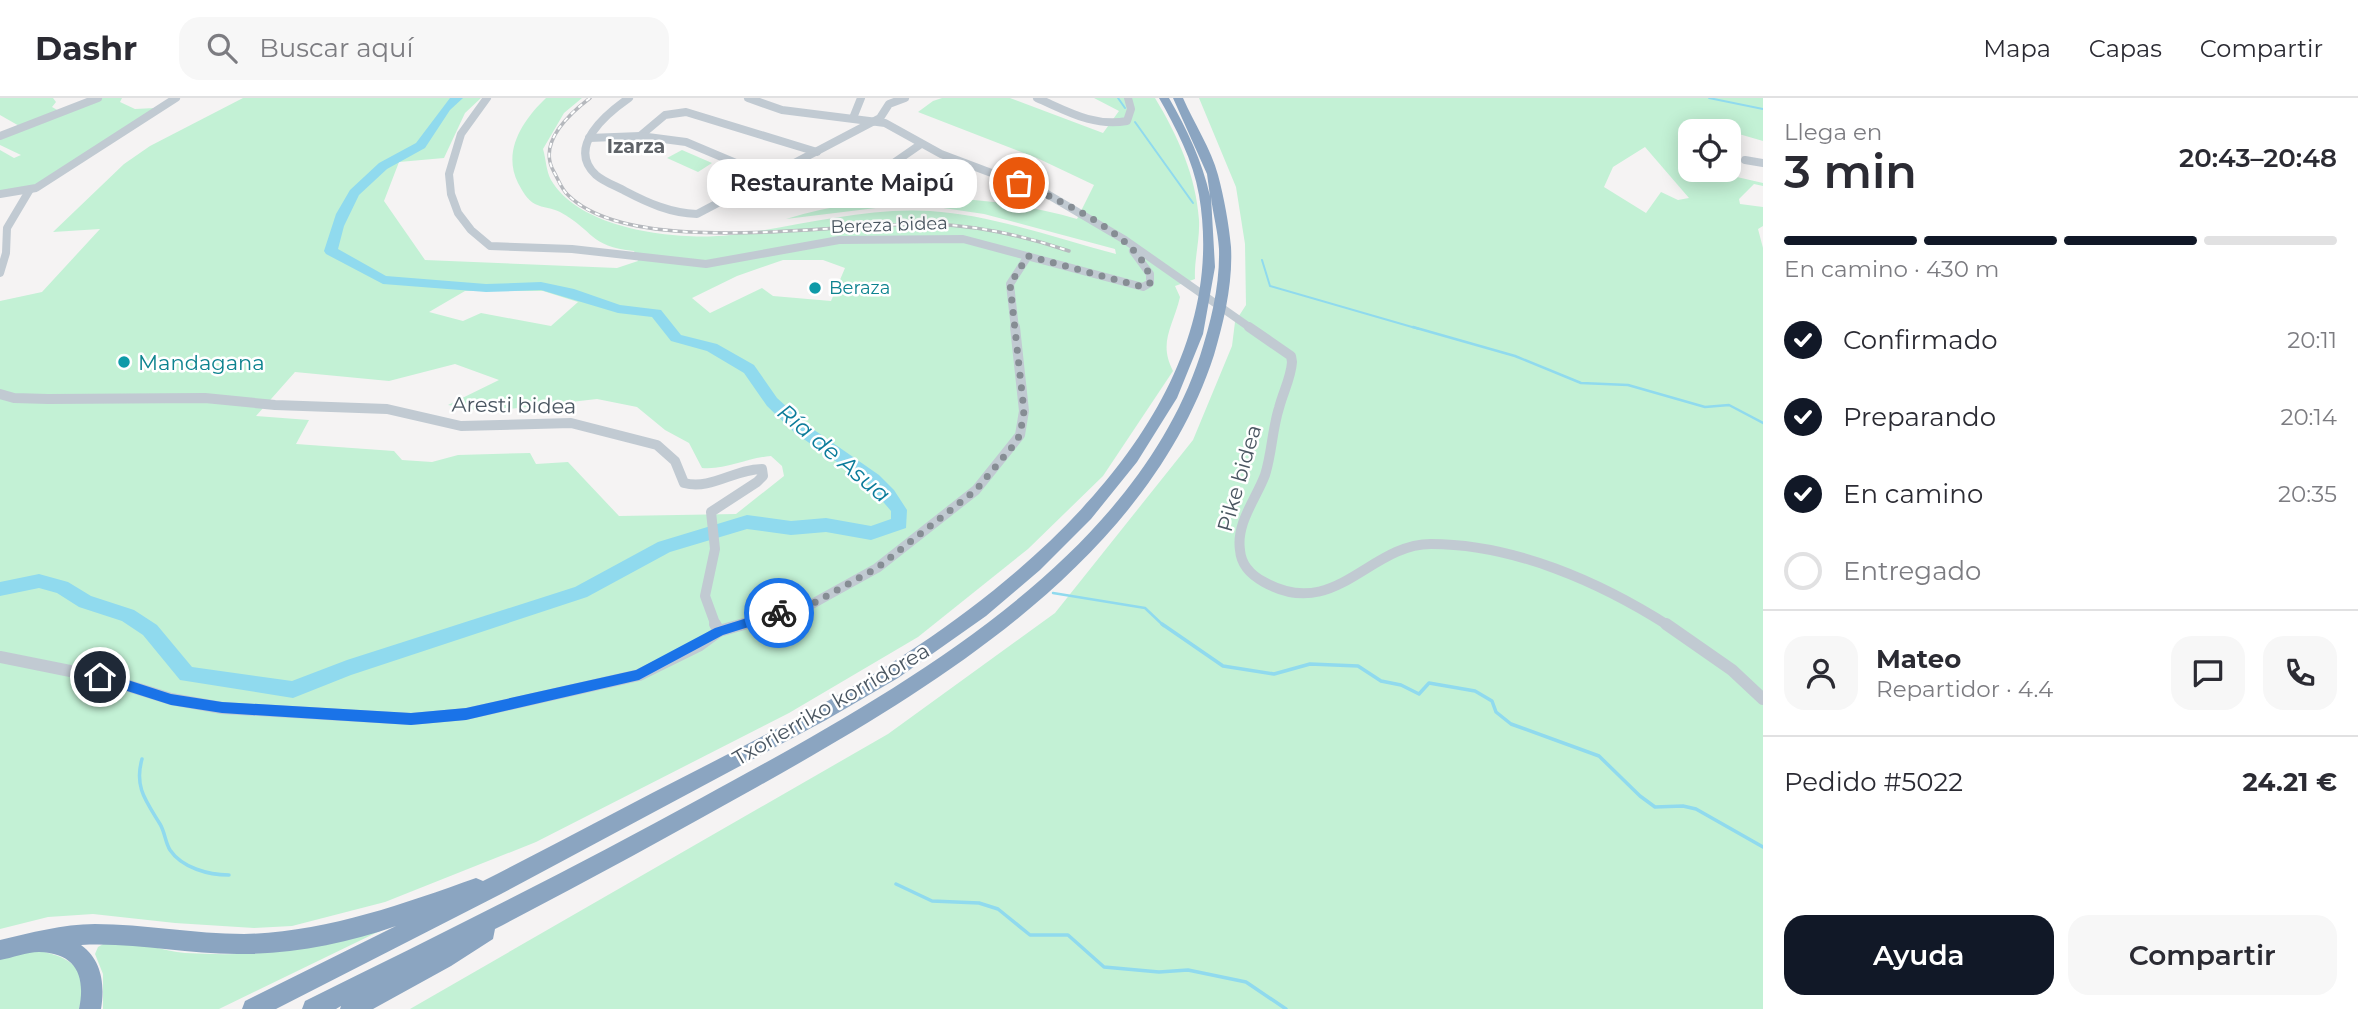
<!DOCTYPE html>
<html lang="es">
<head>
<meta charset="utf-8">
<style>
	body { margin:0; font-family:Montserrat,sans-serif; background:#f7f7f7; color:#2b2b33; height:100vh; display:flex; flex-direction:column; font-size:26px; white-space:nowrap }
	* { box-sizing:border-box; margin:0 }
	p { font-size:23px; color:#7c7c81 }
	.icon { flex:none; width:38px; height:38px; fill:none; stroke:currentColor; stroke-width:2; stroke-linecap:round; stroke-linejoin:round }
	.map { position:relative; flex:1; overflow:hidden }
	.panel { display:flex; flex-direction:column; background:#fff; width:595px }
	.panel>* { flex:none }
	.controls { position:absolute; left:1678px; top:21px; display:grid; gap:14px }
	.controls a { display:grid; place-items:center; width:63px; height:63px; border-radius:14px; background:#fff; box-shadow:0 4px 18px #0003; font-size:35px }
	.pin { position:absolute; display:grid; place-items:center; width:60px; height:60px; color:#fff; margin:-30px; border:4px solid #fff; border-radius:50%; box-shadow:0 2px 7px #0007 }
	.courier { position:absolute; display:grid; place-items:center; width:70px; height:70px; margin:-35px; border:5px solid #1a73e8; border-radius:50%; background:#fff; color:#222; box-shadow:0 2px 9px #0007 }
	.bubble { position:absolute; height:49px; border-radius:21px; background:#fff; box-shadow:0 4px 18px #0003; font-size:23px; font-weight:600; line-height:49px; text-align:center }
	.summary em { font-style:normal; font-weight:600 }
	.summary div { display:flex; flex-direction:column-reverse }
	.summary { display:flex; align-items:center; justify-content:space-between; height:119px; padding:0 21px }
	h1 { font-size:46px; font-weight:600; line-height:52px }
	.bar { display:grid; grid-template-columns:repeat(4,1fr); gap:10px 7px; align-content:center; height:84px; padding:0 21px }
	.bar i { height:9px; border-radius:5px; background:#e1e1e2 }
	.bar .current { background:#111827 }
	.bar p { grid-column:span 4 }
	.line { display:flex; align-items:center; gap:18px; padding:0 21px; border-top:2px solid #e1e1e2 }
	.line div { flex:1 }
	.round { display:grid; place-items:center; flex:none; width:74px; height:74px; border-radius:21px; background:#f7f7f7 }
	ol { padding:0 21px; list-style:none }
	li { display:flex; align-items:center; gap:21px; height:77px }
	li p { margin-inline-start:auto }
	li .icon { padding:7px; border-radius:50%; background:#111827; color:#fff; stroke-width:4 }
	li:last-child { color:#7c7c81 }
	li i { width:38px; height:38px; border:4px solid #e1e1e2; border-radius:50% }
	.primary-button { display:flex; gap:14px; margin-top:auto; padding:14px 21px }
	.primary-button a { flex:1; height:80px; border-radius:21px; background:#111827; color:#fff; font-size:28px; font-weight:600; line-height:80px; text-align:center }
	.primary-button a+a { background:#f7f7f7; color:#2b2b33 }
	header { display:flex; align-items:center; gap:42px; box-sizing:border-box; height:98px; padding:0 35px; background:#fff; border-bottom:2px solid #e1e1e2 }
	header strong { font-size:33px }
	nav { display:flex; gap:38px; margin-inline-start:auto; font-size:24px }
	.search { width:490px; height:63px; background:#f7f7f7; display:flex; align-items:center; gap:18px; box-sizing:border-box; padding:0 24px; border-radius:21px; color:#7c7c81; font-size:26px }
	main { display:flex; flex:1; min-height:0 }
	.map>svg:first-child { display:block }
	.green { fill:#c3f1d5; fill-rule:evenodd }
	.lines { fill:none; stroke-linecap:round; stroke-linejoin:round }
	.stream-far2 { stroke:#90daee; stroke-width:2 }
	.stream-far1 { stroke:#90daee; stroke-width:2.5 }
	.stream { stroke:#90daee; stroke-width:3.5 }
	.river { fill:#90daee; fill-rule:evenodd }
	.minor-far2 { stroke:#c1cad2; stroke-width:8 }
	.minor-far1 { stroke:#c1cad2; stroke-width:10 }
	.minor { stroke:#c1cad2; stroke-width:12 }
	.highway { fill:#8ba5c1; fill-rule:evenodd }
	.rail-casing { stroke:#b5b8bd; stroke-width:3.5 }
	.rail { stroke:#fff; stroke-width:2; stroke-dasharray:5; stroke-linecap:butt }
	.route { fill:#1a73e8 }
	.done { stroke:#868d94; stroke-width:7; stroke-dasharray:0 12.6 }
	.culture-dot { fill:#0f9aa8; stroke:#fff; stroke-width:2.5 }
	.labels { text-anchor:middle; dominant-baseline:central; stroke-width:5; stroke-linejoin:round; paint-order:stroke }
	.far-street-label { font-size:18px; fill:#4a5661; stroke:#fff }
	.far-culture-label { font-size:18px; fill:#0d838f; stroke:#fff; text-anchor:start }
	.far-neighbourhood-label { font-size:19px; font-weight:bold; fill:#5f6368; stroke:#fff }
	.culture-label { font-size:21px; fill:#0d838f; stroke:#fff; text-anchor:start }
	.street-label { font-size:21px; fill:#4a5661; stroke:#fff }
	.water-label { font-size:23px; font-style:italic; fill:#0c7c9b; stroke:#fff }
</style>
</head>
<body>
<header>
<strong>Dashr</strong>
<div class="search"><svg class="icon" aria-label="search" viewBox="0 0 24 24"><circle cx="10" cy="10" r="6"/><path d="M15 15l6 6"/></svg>Buscar aquí</div>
<nav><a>Mapa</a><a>Capas</a><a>Compartir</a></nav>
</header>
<main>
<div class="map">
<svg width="1763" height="911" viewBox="0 0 1763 911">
	<rect width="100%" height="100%" fill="#f5f3f3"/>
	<g class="green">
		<polygon points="0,0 53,0 56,4 52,9 59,13 21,29 0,17"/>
		<polygon points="102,0 122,0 120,4 135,11 155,10 35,89 0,94 0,52 14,60 21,57 0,47 0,40"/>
		<path d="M243 0H481L465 15 444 60 399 64 384 103 425 162 617 170 638 163 634 153C588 148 595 133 560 114 553 110 543 110 535 106 527 102 522 92 518 85 502 53 523 22 546 0H582L564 15 543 51C546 61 546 73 551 82 580 132 678 143 730 137 797 129 862 109 930 113 993 117 1055 140 1116 156L1115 151 984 116 930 108 884 109 786 121C879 93 983 94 1077 121L1094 87 1037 60 918 14 933 3 942 0H1010L1103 35 1119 13 1094 0H1155C1178 38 1196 78 1199 122 1200 142 1194 162 1195 181L1175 188 1180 199C1173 229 1158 244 1173 273L1103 378 1028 451 918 539 789 615 536 744 385 804 292 828 254 830 175 825 93 816 48 819 0 831V203L42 194 100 131 53 134 124 66 150 48ZM783 162H823L845 170 831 203 773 198 762 190 710 215 692 200 737 178ZM465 193H543L578 204 551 228 481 215 463 223 429 214ZM455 266 499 282 448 307 477 312 509 311 597 301 637 309 665 332 689 345 702 370C727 372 746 360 771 358L782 368 784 378 736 416 619 418 568 364 536 366 530 355 458 357 432 364 402 362 394 353 296 346 309 322 256 318 295 274 389 283Z"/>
		<path d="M1199 0H1763V43L1732 34 1690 33V46L1682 45 1683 62 1690 64V72L1736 73 1737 79 1763 85V88L1754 86 1739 101 1740 106 1763 109V128L1758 131 1763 150V911H410L888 636 1055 515 1193 342 1232 248 1235 224 1246 207 1245 146 1236 89ZM1645 49 1689 100 1678 102 1661 94 1646 115 1604 89 1613 69Z"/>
		<polygon points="682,52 712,65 698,74 667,60"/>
		<path d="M388 829 219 911H103V876L95 856 98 849 105 845C130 840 160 853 185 855 256 859 321 853 388 829Z"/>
		<path d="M32 851C69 859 91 867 79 911H0V859Z"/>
	</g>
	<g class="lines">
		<g class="stream-far2">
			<polyline points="1118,0 1125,10"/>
			<polyline points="1709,0 1763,11"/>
			<polyline points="1135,24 1193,105"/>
			<polyline points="1262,162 1270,188 1419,231"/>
		</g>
		<g class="stream-far1">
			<polyline points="1413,229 1515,258 1581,285 1628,287 1705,309 1729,307 1763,325"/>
			<polyline points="1053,495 1145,510 1164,528"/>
		</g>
		<g class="stream">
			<polyline points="1162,526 1223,568 1274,576 1310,566 1358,568 1381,583 1401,587 1419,596 1429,585 1475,593 1492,603 1496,614 1511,626 1599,658 1640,698 1655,709 1683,708 1696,711 1763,749"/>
			<path d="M142 661C134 689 146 703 160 726 165 734 165 744 170 752 182 770 209 777 229 777"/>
			<polyline points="896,786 932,803 979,805 998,811 1030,837 1068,837 1104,869 1159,874 1188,872 1246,884 1286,911"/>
		</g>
		<polygon class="river" points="450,0 463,0 450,12 425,50 387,71 359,97 344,128 338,151 386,178 486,186 541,184 574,191 620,207 661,212 681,237 717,246 754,267 777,300 807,327 879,377 894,392 907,412 906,430 871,442 826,434 791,437 747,431 670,454 587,499 351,577 293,600 180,582 143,537 122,523 79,509 57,495 39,490 0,498 0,484 39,476 68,484 91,498 134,512 157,527 192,569 292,583 347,562 575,489 658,444 747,417 791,423 826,420 871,428 891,421 891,413 867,385 795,335 767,308 744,275 707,253 671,243 652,219 618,215 541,192 486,194 383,186 326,156 324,153 336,116 350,92 379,65 416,45"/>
		<g class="minor-far2">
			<polyline points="487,0 461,36 449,76 451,96 458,115 471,132 490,148 572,151 706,166 839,142 963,141 1143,189 1150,185 1150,176 1133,153"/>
			<path d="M629 0C606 16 566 49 596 77 604 84 616 88 625 93 648 105 670 115 697 116L880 20 889 6 905 0"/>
			<polyline points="748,0 782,12 885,25 941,56 1047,96 1125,142 1252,231"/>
			<path d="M1037 0C1067 13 1093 29 1127 23L1131 11 1128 0"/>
			<polyline points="853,20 861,0"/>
			<polyline points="0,38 98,0"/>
			<polyline points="640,38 665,17 686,14 817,54"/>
			<polyline points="589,40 640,38 686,44 769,79"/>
			<polyline points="1745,62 1763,65"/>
			<polyline points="794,85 861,81 882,73 921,46"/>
			<polyline points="0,96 36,90 176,0"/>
			<polyline points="0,175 6,155 7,130 29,93"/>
			<polyline points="1015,231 1010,186 1028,158"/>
		</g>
		<g class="minor-far1">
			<path d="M1249 229 1291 258 1292 264C1291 280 1283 294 1279 310 1272 332 1272 355 1265 377 1256 401 1236 425 1240 452 1241 466 1251 477 1264 484 1335 524 1369 446 1431 446 1514 446 1600 484 1669 528"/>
			<path d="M0 296 14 300 48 301 205 300 275 307 387 311 461 328 571 325 657 347 675 363 684 385C712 392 734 371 762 371L763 378 757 384 711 414 715 451 705 498 716 528"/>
			<polyline points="738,528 812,506 877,470 976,392 1020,337 1024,313 1015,229"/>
		</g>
		<g class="minor">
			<polyline points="715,526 719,533"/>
			<polyline points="1666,526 1732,572 1763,601"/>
			<polyline points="0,559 100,579 171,601 222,610 411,621 466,616 639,577 700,547 719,533 744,526"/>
		</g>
		<path class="highway" d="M1159 0H1169C1187 31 1202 63 1210 98L1207 76 1173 0H1183C1194 25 1211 51 1218 77 1224 99 1229 127 1231 149 1233 185 1224 223 1214 257 1147 463 935 589 757 689 670 738 583 785 495 831L493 841 451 868 373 911H340L341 908 336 911H302L305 903C439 837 572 771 703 699 886 599 1130 469 1200 258 1211 224 1220 187 1219 151 1218 134 1213 116 1211 99L1215 169 1203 236 1177 300 1137 364 1091 421 1040 472 986 518 898 580 826 622 501 796 276 911H242L245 903 396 828C348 845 294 856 243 856 189 857 135 844 81 847 102 862 105 887 101 911H79C86 878 76 855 39 854 27 854 12 860 0 862V842C31 835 62 826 95 826 144 826 194 836 244 836 325 834 400 807 476 780L483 783C556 746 628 707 701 670 775 632 850 594 919 547 1064 450 1232 289 1199 97 1193 62 1176 30 1159 0Z"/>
		<g class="rail-casing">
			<path id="rail" d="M590 0C569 16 537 45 554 74 558 81 562 92 568 97 633 162 845 123 933 126 980 128 1025 138 1069 153"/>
		</g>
		<use href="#rail" class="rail"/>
	</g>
	<polygon class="route" points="779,510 784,511 784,518 723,537 639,582 466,622 411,627 222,615 171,607 96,583 94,579 100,573 171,596 222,604 411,615 466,610 636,572 715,530"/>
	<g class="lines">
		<path class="done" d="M779 515 812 506 877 470 976 392 1012 349 1020 337 1024 313 1010 186 1028 158 1143 189 1150 185C1150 142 1054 99 1019 85"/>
	</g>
	<g class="culture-dot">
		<circle cx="815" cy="190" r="7"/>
		<circle cx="124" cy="264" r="7"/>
	</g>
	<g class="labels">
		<g class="far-street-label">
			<text transform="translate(889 127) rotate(-2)">Bereza bidea</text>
		</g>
		<g class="far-culture-label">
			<text x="829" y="190">Beraza</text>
		</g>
		<g class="far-neighbourhood-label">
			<text x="636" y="48">Izarza</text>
		</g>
		<g class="culture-label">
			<text x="138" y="264">Mandagana</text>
		</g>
		<g class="street-label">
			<text transform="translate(514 307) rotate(1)">Aresti bidea</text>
			<text transform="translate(1239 380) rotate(-74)">Pike bidea</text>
			<text transform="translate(831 606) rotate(-30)">Txorierriko korridorea</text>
		</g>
		<g class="water-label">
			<text transform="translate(834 355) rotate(40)">Ría de Asua</text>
		</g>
	</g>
</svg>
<div class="controls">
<a><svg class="icon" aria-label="locate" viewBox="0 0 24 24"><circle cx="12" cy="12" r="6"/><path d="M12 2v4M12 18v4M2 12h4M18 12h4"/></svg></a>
</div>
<div class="pin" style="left:1019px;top:85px;background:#ea580c"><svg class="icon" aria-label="bag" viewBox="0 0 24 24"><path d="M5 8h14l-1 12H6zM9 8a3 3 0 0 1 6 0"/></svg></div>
<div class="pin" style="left:100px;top:579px;background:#1f2937"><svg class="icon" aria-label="home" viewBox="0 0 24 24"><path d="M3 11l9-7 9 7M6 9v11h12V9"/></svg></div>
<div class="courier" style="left:779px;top:515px"><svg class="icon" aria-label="bike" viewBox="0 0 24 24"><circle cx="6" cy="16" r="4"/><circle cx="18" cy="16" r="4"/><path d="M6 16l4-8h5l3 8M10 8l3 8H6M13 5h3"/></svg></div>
<div class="bubble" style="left:707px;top:61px;width:270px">Restaurante Maipú</div>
</div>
<section class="panel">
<div class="summary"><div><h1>3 min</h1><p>Llega en</p></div><em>20:43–20:48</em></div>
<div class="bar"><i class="current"></i><i class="current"></i><i class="current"></i><i></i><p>En camino · 430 m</p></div>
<ol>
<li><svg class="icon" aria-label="check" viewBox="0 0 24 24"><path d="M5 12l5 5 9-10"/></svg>Confirmado<p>20:11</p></li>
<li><svg class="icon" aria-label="check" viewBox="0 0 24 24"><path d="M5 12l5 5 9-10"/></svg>Preparando<p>20:14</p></li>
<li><svg class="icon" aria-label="check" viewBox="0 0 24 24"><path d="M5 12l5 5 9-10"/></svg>En camino<p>20:35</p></li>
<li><i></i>Entregado</li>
</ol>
<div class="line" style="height:126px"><a class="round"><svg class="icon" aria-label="person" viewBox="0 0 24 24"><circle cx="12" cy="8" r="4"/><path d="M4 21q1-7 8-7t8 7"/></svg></a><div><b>Mateo</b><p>Repartidor · 4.4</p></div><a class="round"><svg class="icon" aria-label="chat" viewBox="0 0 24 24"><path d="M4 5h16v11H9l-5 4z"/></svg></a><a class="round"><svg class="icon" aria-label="phone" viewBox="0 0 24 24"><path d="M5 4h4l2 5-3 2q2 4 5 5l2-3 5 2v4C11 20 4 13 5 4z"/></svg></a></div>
<div class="line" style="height:91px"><div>Pedido #5022</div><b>24.21 €</b></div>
<div class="primary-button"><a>Ayuda</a><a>Compartir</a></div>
</section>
</main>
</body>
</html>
